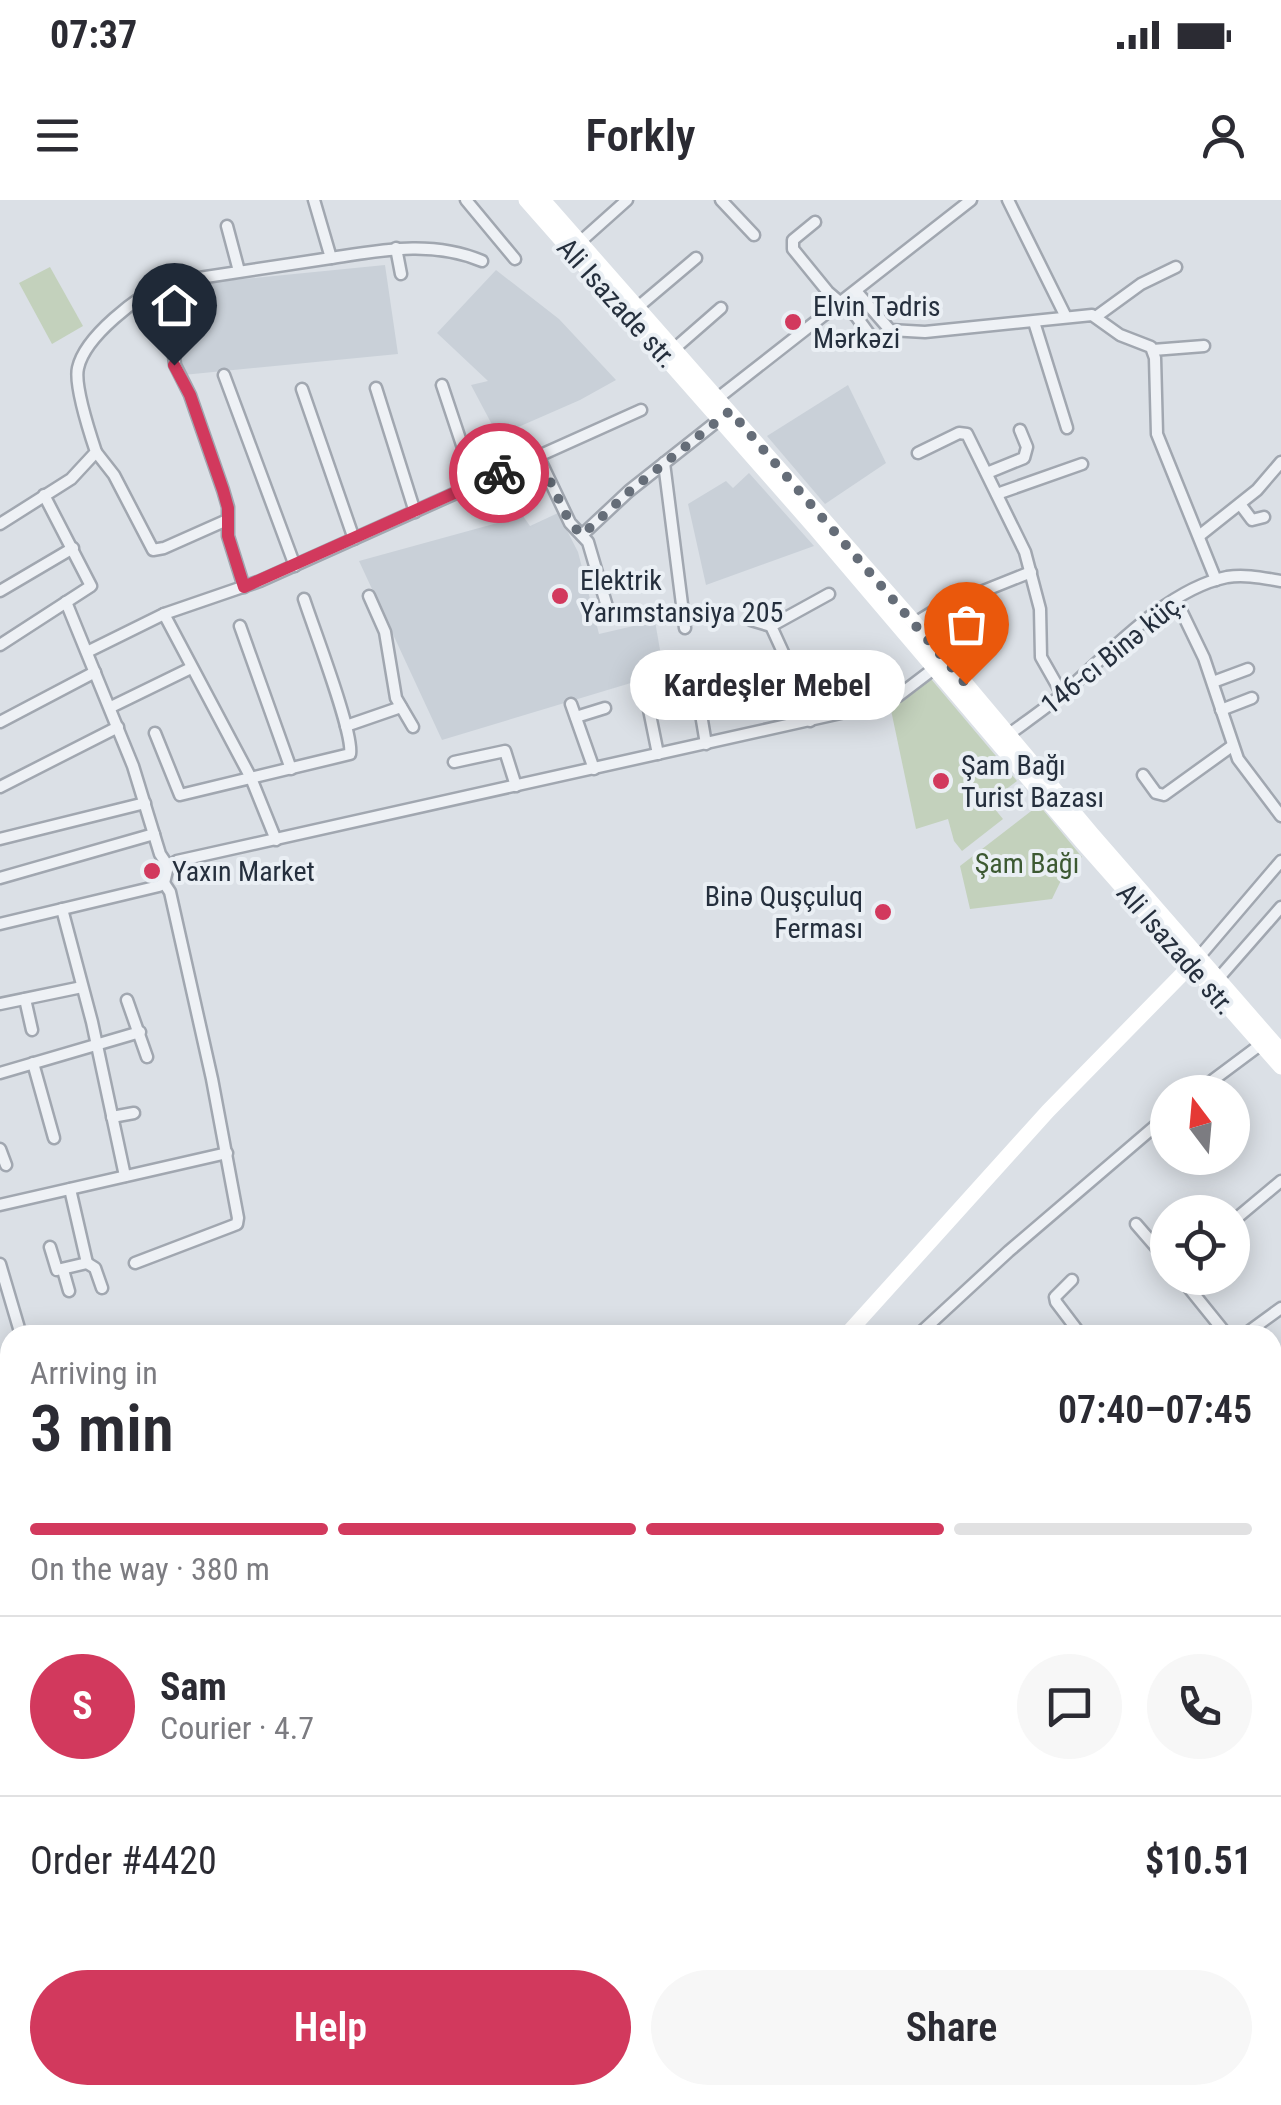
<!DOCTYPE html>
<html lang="en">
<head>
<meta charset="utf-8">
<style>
	body { margin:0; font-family:"Roboto Condensed",sans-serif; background:#f7f7f7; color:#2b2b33; height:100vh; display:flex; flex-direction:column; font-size:38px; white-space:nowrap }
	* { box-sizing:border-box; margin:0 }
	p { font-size:32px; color:#7c7c81 }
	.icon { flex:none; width:55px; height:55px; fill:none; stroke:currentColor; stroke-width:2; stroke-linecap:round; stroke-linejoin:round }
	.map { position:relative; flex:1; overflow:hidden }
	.panel { position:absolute; left:0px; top:1125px; width:1282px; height:780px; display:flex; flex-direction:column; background:#fff; border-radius:30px 30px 0 0; box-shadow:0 5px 25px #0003 }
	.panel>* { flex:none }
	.needle { width:65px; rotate:344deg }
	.fabs { position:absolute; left:1150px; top:875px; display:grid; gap:20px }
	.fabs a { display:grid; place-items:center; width:100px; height:100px; border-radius:50%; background:#fff; box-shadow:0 5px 25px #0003; font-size:50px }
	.pin { position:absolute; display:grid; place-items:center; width:85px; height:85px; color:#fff; margin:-102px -42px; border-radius:50% 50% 50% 0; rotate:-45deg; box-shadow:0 0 10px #0007 }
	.pin .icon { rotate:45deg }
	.courier { position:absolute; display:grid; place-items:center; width:100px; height:100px; margin:-50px; border:8px solid #d2395d; border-radius:50%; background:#fff; color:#222; box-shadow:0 2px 12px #0007 }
	.bubble { position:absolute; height:70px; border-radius:35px; background:#fff; box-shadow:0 5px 25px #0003; font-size:32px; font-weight:600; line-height:70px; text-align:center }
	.head em { font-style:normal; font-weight:600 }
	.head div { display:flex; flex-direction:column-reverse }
	.head { display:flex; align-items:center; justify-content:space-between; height:170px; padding:0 30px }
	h1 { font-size:65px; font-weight:600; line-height:75px }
	.bar { display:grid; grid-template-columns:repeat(4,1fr); gap:15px 10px; align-content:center; height:120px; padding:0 30px }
	.bar i { height:12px; border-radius:8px; background:#e1e1e2 }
	.bar .selected { background:#d2395d }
	.bar p { grid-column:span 4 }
	.line { display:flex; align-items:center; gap:25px; padding:0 30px; border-top:2px solid #e1e1e2 }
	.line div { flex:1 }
	.round { display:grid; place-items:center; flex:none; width:105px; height:105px; border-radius:52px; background:#f7f7f7 }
	.cta { display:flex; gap:20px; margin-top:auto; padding:20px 30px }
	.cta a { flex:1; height:115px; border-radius:60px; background:#d2395d; color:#fff; font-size:40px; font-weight:600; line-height:115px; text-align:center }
	.cta a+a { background:#f7f7f7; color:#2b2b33 }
	.status { display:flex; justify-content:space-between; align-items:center; height:70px; padding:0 50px; background:#fff; direction:ltr }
	.status svg { height:28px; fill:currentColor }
	header { display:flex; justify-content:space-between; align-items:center; height:130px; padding:0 30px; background:#fff; font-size:45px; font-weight:600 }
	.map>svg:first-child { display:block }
	.built { fill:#c9d0d8 }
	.green { fill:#c3d1bc }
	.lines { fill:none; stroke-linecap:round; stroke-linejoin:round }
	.street-casing { stroke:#a1a7b0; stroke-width:15 }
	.street { stroke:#eef1f5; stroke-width:10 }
	.secondary { stroke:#fff; stroke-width:15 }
	.done { stroke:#656d78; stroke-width:10; stroke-dasharray:0 18 }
	.route { stroke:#d2395d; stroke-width:12 }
	.poi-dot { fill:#d2395d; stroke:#eaeff4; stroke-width:4 }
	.labels { text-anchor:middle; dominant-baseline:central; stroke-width:8; stroke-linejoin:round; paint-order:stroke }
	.street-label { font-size:28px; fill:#252f3d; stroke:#eaeff4 }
	.poi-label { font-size:28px; fill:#252f3d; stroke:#eaeff4; text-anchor:start }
	.park-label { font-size:28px; fill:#3c5932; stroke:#eaeff4 }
</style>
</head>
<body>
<div class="status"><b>07:37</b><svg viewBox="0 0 49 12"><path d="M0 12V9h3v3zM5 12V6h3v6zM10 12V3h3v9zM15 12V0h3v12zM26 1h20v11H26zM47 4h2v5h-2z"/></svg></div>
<header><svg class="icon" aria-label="menu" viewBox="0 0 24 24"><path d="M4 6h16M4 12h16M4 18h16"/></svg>Forkly<svg class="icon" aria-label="person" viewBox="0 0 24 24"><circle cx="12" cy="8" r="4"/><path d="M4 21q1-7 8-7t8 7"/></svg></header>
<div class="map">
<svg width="1281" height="1905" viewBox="0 0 1281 1905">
	<rect width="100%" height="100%" fill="#dbe0e6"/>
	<g class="built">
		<polygon points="385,65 398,154 183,175 172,86"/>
		<polygon points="496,70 559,119 616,180 580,200 498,236 471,185 488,181 437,133"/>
		<polygon points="848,185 886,263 825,304 767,236"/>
		<polygon points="749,273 814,346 706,385 688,304 726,281 733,288"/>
		<polygon points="558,313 578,352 599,434 655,421 664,473 442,540 359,361 523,316 530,326"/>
		<polygon points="0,1443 10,1462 10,1666 0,1671"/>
	</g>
	<g class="green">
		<polygon points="50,67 83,126 52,144 19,83"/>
		<polygon points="931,479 1017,581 989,602 1003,619 962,651 954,641 948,619 916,629 891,510"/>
		<polygon points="1039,605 1082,657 1067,668 1052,699 970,709 960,666"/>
	</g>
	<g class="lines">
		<g class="street-casing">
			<g id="street">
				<polyline points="466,0 515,59"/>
				<polyline points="721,0 754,35"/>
				<polyline points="1008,0 1066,117"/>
				<polyline points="815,22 793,40 793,49 828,92 856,116 872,138"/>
				<polyline points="227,26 239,71"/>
				<polyline points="580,42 627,0"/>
				<polyline points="396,48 401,74"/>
				<path d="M331 58C383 50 432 40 482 61"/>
				<polyline points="166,83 175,165 190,195 223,290 228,307 228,336 244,387"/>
				<polyline points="856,91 890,130 925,132 1092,115 1120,135 1151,147 1155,158 1157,234 1216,380"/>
				<polyline points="638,107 696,58"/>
				<polyline points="1097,116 1141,84 1176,67"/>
				<polyline points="1034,122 1067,228"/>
				<polyline points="674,149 721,108"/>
				<polyline points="1153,150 1204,146"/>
				<polyline points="224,175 295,366"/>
				<polyline points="442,185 475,284"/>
				<polyline points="376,188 415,312"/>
				<polyline points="302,189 354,339"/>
				<polyline points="718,198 971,0"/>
				<polyline points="96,252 114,275 153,350 164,348 227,320"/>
				<polyline points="918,253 959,233 967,234 1025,352 1040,409 1041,457 1062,494"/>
				<polyline points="538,256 570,323 588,342 608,410"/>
				<polyline points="664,263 685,428"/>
				<polyline points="987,273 1024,258 1027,247 1020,230"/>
				<polyline points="997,294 1082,264"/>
				<polyline points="1240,304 1252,320 1264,317"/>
				<path d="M0 324 71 279 96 252C90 234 74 185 78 168 85 136 138 96 166 83L331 58 314 0"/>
				<polyline points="582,335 629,291 720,219"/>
				<polyline points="1199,336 1257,290 1281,262"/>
				<polyline points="0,391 73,348"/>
				<polyline points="369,396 385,432 396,498 413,527"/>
				<polyline points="1176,400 1204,458 1238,559 1281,616"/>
				<polyline points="66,402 133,566 160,654 168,666"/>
				<polyline points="164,414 251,578 276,640"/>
				<polyline points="751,420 771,426"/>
				<polyline points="915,423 936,410 1031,372"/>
				<polyline points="240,426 291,569"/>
				<polyline points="0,445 91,386 44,295"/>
				<polyline points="87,452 164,414 260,381 641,210"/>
				<polyline points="874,464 888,501"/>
				<polyline points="693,467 706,544"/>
				<polyline points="791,469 812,460"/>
				<polyline points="1213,482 1248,469"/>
				<polyline points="644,485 658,554"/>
				<polyline points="571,504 594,569"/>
				<polyline points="111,507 191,468"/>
				<polyline points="700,509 749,496"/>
				<polyline points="1221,510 1252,498"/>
				<polyline points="576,517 605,508"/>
				<polyline points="810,521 803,496 771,426 829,394"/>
				<polyline points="0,522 95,472"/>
				<polyline points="346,526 401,507"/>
				<path d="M155 533 180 595 350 554C354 533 313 427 304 399"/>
				<path d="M1008 535C1027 521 1046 508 1064 493 1109 453 1167 389 1227 377 1245 374 1263 378 1281 381"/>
				<polyline points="454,562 505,551 516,586"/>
				<polyline points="1143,575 1156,593 1164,595 1232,546"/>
				<polyline points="0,587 118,527"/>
				<polyline points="0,639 145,603"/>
				<polyline points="0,678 154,634"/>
				<polyline points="62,709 92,822 125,976"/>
				<polyline points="0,724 159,686 164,683 168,666 177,661 881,504 898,496 936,467"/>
				<polyline points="1199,757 1281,661"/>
				<polyline points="1217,780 1281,707"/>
				<polyline points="25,799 32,830"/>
				<polyline points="127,800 147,857"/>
				<polyline points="0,804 82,787"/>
				<polyline points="33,863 54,938"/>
				<polyline points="0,873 140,832"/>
				<polyline points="1197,892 1260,845"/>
				<polyline points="112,917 134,913"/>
				<polyline points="0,949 6,965"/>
				<polyline points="0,1005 227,953"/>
				<polyline points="1232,1022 1281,981"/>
				<polyline points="1136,1024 1168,1061"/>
				<polyline points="50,1047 57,1070 87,1063 70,989"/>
				<polyline points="87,1063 95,1068 102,1088"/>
				<polyline points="135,1063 232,1026 237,1024 238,1018 212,879 170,692 164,683"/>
				<polyline points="0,1064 21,1135"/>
				<polyline points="63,1070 69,1091"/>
				<polyline points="1181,1078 1227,1135"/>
				<polyline points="1072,1080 1055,1097 1056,1102 1081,1135"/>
				<polyline points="918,1135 1009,1051 1168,915"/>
				<polyline points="1244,1135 1281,1108"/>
				<polyline points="1272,1168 1281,1180"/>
				<polyline points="1272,1371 1281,1384"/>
				<polyline points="1272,1499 1281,1494"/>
				<polyline points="1272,1523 1281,1538"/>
				<polyline points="1272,1682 1281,1697"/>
				<polyline points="1272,1831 1281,1840"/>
				<polyline points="338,1895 346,1905"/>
				<polyline points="416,1895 425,1905"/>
				<polyline points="505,1895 511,1905"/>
				<polyline points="592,1895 598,1905"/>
				<polyline points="667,1895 674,1905"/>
				<polyline points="744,1895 750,1905"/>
				<polyline points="828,1895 835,1905"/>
				<polyline points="970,1895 976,1905"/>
				<polyline points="1062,1895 1067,1905"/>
				<polyline points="1196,1895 1202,1905"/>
				<polyline points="209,1905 219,1895"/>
				<polyline points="462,1905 466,1895"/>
				<polyline points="1165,1905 1183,1895"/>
			</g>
		</g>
		<use href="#street" class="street"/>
		<g class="secondary">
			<polyline points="526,0 814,327 1082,642 1281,867"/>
			<polyline points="543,0 915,423 1092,634 1281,851"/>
			<polyline points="846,1135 1048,911 1196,760"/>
			<polyline points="125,1905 135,1895"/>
		</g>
	</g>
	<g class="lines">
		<polyline class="done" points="499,273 538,256 570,323 582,335 630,291 730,211 966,484"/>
		<polyline class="route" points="174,165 190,195 223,290 228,308 228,336 244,387 499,273"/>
	</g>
	<g class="poi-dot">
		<circle cx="793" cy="122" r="10"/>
		<circle cx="560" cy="396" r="10"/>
		<circle cx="941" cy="581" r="10"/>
		<circle cx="152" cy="671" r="10"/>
		<circle cx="883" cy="712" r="10"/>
	</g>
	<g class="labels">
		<g class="street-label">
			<text transform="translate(617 103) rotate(48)">Ali Isazade str.</text>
			<text transform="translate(1113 453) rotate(-39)">146-cı Binə küç.</text>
			<text transform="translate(1176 749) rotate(49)">Ali Isazade str.</text>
		</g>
		<g class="poi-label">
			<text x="813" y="106">Elvin Tədris<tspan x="813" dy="32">Mərkəzi</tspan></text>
			<text x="580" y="380">Elektrik<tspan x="580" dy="32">Yarımstansiya 205</tspan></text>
			<text x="961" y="565">Şam Bağı<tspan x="961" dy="32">Turist Bazası</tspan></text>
			<text x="172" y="671">Yaxın Market</text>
			<text x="863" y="696" text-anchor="end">Binə Quşçuluq<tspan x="863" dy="32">Ferması</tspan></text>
		</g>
		<g class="park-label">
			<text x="1027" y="663">Şam Bağı</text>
		</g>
	</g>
</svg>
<div class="fabs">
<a><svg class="needle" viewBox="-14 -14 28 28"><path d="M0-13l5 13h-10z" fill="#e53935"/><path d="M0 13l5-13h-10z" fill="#7c7c81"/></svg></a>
<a><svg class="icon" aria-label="locate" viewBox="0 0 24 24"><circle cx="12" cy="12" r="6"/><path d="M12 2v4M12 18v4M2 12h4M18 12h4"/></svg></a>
</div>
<div class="pin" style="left:966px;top:484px;background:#ea580c"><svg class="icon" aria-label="bag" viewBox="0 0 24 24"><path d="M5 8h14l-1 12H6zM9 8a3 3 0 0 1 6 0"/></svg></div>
<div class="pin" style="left:174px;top:165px;background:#1f2937"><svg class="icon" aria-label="home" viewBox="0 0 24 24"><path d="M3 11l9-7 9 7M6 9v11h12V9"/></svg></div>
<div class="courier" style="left:499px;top:273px"><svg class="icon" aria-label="bike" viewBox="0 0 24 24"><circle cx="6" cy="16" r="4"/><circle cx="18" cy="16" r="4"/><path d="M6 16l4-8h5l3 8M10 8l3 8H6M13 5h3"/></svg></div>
<div class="bubble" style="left:630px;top:450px;width:275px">Kardeşler Mebel</div>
<section class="panel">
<div class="head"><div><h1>3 min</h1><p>Arriving in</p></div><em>07:40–07:45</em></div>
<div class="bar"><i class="selected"></i><i class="selected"></i><i class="selected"></i><i></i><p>On the way · 380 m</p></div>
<div class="line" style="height:180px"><b class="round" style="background:#d2395d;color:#fff">S</b><div><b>Sam</b><p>Courier · 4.7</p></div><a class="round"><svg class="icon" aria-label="chat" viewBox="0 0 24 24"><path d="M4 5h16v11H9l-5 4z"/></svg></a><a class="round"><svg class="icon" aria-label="phone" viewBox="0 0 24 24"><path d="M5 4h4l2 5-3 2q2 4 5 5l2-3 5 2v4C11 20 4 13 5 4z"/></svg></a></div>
<div class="line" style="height:130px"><div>Order #4420</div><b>$10.51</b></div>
<div class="cta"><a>Help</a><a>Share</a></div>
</section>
</div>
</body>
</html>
